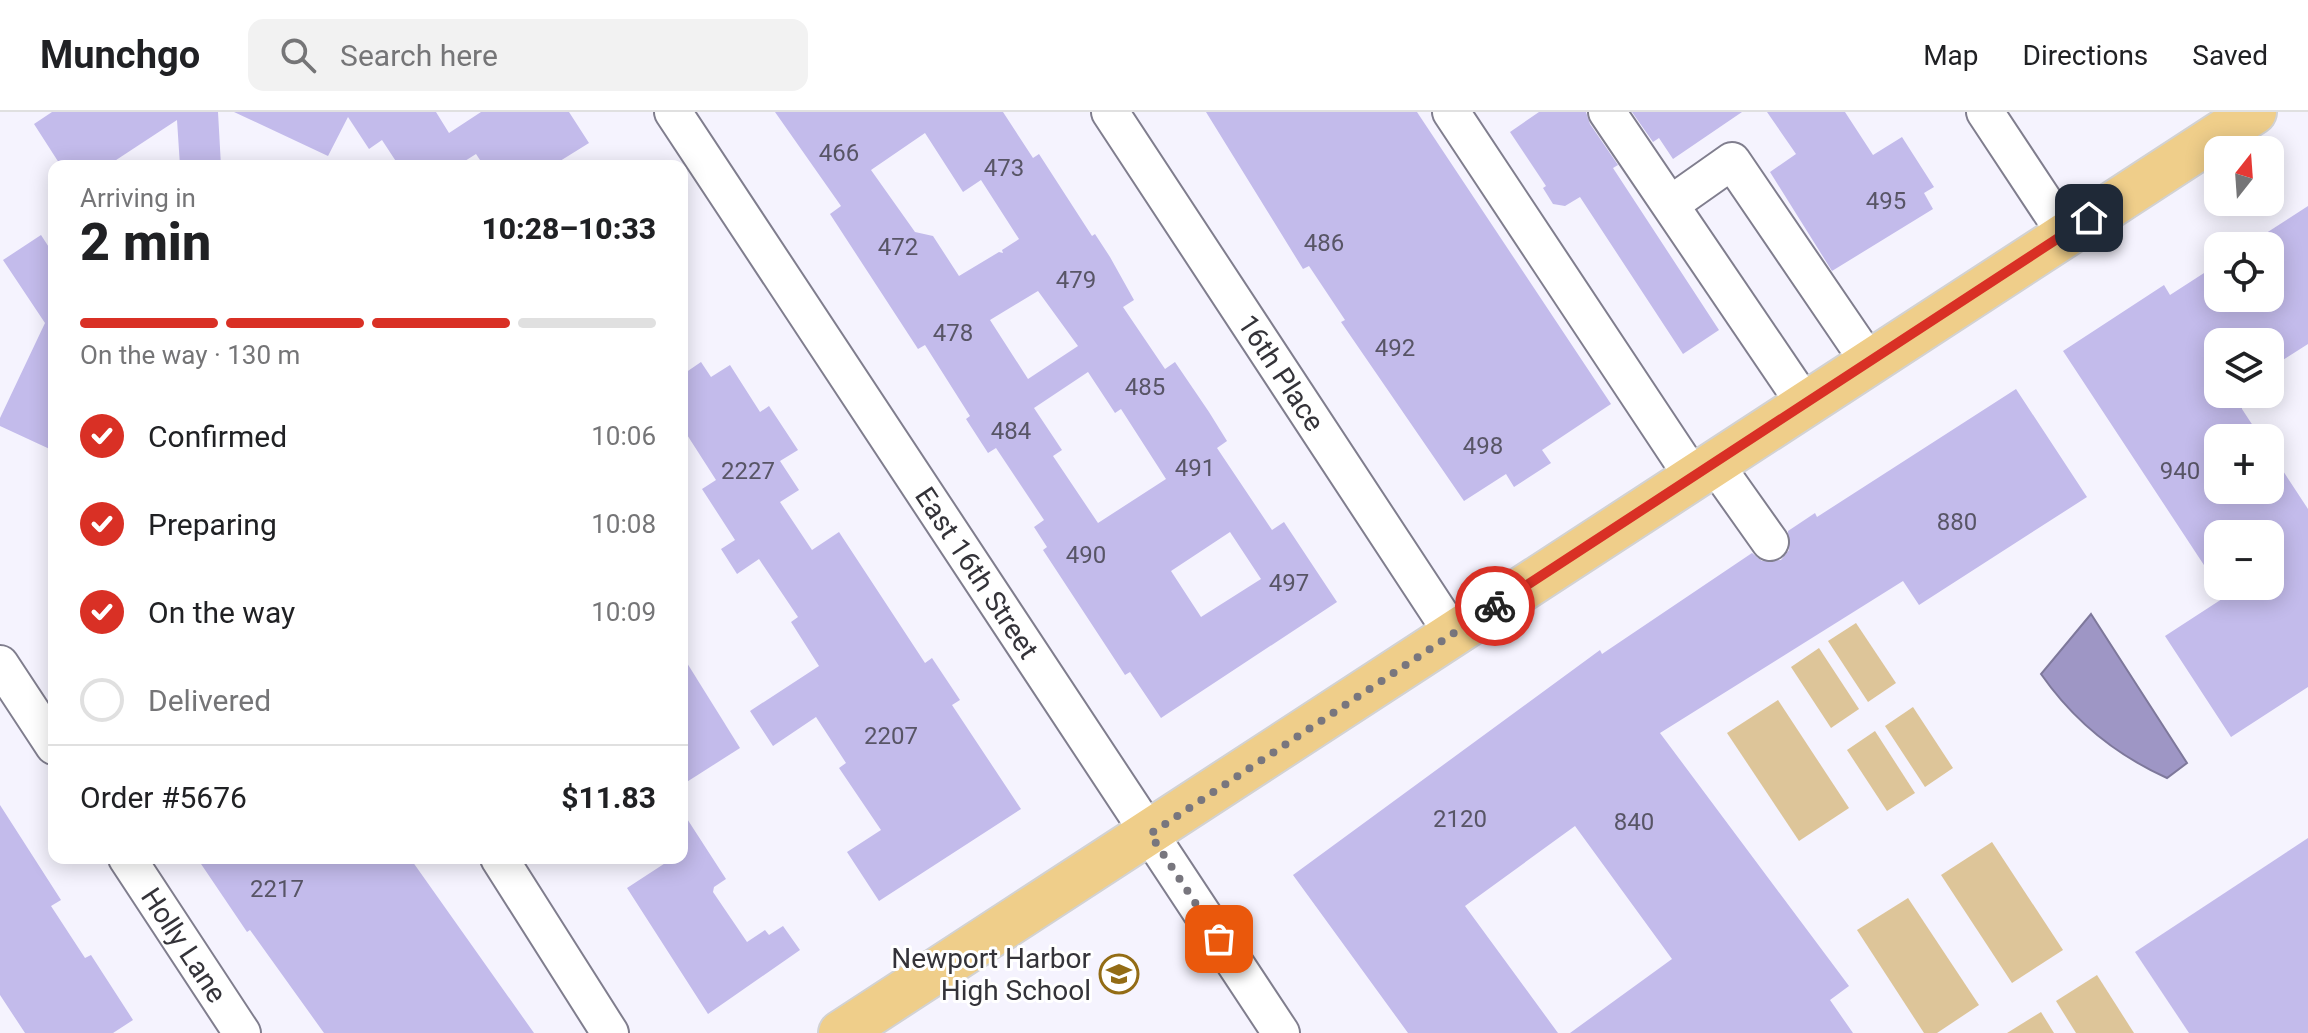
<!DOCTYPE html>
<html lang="en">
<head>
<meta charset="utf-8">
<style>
	body { margin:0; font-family:Roboto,sans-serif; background:#f2f2f2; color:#202124; height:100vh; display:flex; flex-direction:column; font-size:30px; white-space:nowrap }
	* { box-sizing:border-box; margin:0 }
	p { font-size:26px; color:#757577 }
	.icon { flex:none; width:44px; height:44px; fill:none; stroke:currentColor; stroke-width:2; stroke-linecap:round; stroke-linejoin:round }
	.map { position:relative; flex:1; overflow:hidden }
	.panel { position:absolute; left:48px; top:48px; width:640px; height:704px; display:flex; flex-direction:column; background:#fff; border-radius:16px; box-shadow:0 4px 20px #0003 }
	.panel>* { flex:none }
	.needle { width:52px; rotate:17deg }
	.controls { position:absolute; left:2204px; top:24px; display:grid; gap:16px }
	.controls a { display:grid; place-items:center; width:80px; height:80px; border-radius:16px; background:#fff; box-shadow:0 4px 20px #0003; font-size:40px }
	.pin { position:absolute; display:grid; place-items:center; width:68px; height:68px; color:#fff; margin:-34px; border-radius:16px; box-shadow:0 4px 12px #0006 }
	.courier { position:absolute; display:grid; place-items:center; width:80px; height:80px; margin:-40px; border:6px solid #d93025; border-radius:50%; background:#fff; color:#222; box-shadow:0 2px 10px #0007 }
	.overview em { font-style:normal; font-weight:800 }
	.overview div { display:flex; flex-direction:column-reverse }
	.overview { display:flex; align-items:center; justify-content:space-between; height:136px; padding:0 32px }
	h1 { font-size:52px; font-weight:800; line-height:60px }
	.bar { display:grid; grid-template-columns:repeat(4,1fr); gap:12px 8px; align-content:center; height:96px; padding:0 32px }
	.bar i { height:10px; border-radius:6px; background:#e0e0e0 }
	.bar .selected { background:#d93025 }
	.bar p { grid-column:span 4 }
	.line { display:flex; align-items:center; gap:20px; padding:0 32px; border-top:2px solid #e0e0e0 }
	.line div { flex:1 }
	ol { padding:0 32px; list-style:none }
	li { display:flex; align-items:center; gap:24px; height:88px }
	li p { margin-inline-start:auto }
	li .icon { padding:8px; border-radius:50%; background:#d93025; color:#fff; stroke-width:4 }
	li:last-child { color:#757577 }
	li i { width:44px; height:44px; border:4px solid #e0e0e0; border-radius:50% }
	header { display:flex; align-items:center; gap:48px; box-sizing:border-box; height:112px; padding:0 40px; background:#fff; border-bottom:2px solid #e0e0e0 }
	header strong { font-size:38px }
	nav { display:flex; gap:44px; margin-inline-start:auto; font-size:28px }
	.search { width:560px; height:72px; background:#f2f2f2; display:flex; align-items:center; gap:20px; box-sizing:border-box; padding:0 28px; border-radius:16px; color:#757577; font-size:30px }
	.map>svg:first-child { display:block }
	.green { fill:#ddc599 }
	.water { fill:#9e96c5; stroke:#7e789b; stroke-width:2 }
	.building { fill:#c3bbeb; fill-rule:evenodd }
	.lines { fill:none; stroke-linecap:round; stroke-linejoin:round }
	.minor-casing { stroke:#807e8e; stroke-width:40 }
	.major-casing { stroke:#d2d2d3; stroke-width:48 }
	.minor { stroke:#fff; stroke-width:36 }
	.major { stroke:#efce8a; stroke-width:44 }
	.done { stroke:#78767e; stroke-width:8; stroke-dasharray:0 14.4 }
	.route { stroke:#d93025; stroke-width:10 }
	.labels { text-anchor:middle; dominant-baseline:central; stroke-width:6; stroke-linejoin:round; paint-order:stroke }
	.number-label { font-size:24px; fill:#585566 }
	.street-label { font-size:28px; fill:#343339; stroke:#fff }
	.poi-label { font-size:28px; fill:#343339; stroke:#fff; text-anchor:end }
</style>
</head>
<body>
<header>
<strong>Munchgo</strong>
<div class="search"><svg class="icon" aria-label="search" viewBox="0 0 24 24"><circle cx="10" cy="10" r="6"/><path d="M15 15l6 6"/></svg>Search here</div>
<nav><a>Map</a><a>Directions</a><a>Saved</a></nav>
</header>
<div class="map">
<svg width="2308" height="921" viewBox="0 0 2308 921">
	<rect width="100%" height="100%" fill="#f5f3fe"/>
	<g class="green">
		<polygon points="1856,511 1896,571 1868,590 1828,529"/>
		<polygon points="1819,536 1859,597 1831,616 1791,555"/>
		<polygon points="1778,588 1849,696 1799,729 1727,621"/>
		<polygon points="1913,595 1953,656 1925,675 1885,614"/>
		<polygon points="1875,619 1915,681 1887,699 1847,638"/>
		<polygon points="1992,730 2063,838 2012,871 1941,763"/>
		<polygon points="1908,786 1979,893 1937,921 1924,921 1857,818"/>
		<polygon points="2097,863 2134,921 2076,921 2056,889"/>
		<polygon points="2041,900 2054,921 2007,921"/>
	</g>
	<path class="water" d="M2091 502 2187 651 2167 666C2116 643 2073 608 2041 562Z"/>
	<g class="building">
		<polygon points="52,0 218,0 221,54 180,54 177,8 107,54 61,54 34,12"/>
		<polygon points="234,0 436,0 449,21 481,0 569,0 589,31 552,54 484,54 476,42 457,54 399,54 382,28 369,37 348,5 328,44"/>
		<path d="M775 0H1003L1033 46 1039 42 1092 124 1095 122 1110 145 1134 188 1123 195 1165 257 1175 250 1209 300 1227 329 1217 336 1272 418 1284 410 1337 490 1161 606 1130 560 1125 563 1043 438 1047 435 1034 415 1044 408 996 336 988 341 966 307 970 304 925 233 918 237 830 102 841 94ZM925 21 963 80 981 68 1019 127 1002 138 1003 141 999 140 959 164 933 124 915 120 871 58ZM1038 179 1078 234 1028 267 990 208ZM1088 260 1115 301 1121 297 1166 367 1098 411 1053 344 1062 338 1034 296ZM1230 420 1261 467 1201 505 1171 459Z"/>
		<polygon points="1206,0 1417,0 1611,292 1542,338 1551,351 1514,375 1506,362 1464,389 1341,210 1345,208 1309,154 1303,157"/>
		<polygon points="1539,0 1586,0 1590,12 1618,53 1613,56 1719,218 1683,242 1580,85 1565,94 1553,92 1543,76 1546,74 1510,20"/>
		<polygon points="1632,0 1742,0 1673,47 1659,26 1653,30"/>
		<polygon points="1767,0 1845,0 1873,43 1902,25 1934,75 1924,81 1933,97 1832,159 1770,60 1796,42"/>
		<path d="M2308 94V232L2270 256V230H2218V282H2242V297L2261 326H2218V378H2270V339L2308 397V575L2231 625 2165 524 2225 485 2063 239 2164 173 2170 183 2218 152V186H2270V134H2246ZM2218 422H2270V474H2218Z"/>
		<polygon points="41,123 54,143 54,339 0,314 0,306 45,211 3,148"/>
		<polygon points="701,250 711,265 730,253 760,300 769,294 798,338 780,349 799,378 780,390 812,438 839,420 925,551 932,546 960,588 952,593 1021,697 879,789 847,740 881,718 839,656 846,651 816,605 773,634 750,599 819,554 791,510 798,505 759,447 737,462 721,437 735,428 702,377 716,368 682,315 682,263"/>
		<polygon points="2016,277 2087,385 1919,493 1903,469 1660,621 1849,874 1830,888 1853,921 1570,921 1672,847 1575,714 1465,794 1558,921 1408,921 1293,763 1600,538 1602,542 1752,441 1762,449 1781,448 1789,438 1788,419 1815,401 1817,405"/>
		<polygon points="682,543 740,636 682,673"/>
		<polygon points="0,693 61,788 51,794 85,846 91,843 133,908 113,921 25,921 0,883"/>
		<polygon points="682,699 726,767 714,775 713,780 747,830 765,818 769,823 783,814 800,838 708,902 627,776 673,746 682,746"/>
		<polygon points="2308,726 2308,921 2189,921 2135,840"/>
		<polygon points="197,746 410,746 534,921 324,921 250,818 247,820"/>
	</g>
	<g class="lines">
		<g class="minor-casing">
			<g id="minor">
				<path id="s1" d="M673 0 1281 921"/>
				<path id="s2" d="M1110 0 1453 522"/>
				<polyline points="1451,0 1693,365"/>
				<polyline points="1607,0 1805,292"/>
				<polyline points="1985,0 2065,121"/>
				<polyline points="1671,92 1732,49 1869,250"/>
				<polyline points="1714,351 1770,430"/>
				<polyline points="0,552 54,634"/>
				<path id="s3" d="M127 746 242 921"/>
				<polyline points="499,746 610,921"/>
			</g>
		</g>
		<g class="major-casing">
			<polyline id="major" points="841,921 2254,0"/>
		</g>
		<use href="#minor" class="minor"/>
		<use href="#major" class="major"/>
	</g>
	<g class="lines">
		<polyline class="done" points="1219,827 1150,722 1495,494"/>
		<polyline class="route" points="1495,494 2089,106"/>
	</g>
	<defs>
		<g id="school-ring" transform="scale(2)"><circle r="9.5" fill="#fff" stroke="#936c15" stroke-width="1.5"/><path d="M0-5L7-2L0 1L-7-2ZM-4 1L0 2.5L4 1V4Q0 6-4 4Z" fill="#936c15"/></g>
	</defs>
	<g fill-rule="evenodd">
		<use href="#school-ring" x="1119" y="862"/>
	</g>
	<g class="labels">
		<g class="number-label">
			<text x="839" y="41">466</text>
			<text x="1004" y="56">473</text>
			<text x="1886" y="89">495</text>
			<text x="1324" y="131">486</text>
			<text x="898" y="135">472</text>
			<text x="1076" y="168">479</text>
			<text x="953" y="221">478</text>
			<text x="1395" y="236">492</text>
			<text x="1145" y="275">485</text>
			<text x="1011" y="319">484</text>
			<text x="1483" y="334">498</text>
			<text x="1195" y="356">491</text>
			<text x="748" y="359">2227</text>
			<text x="2180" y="359">940</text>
			<text x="1957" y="410">880</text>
			<text x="1086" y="443">490</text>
			<text x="1289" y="471">497</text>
			<text x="891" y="624">2207</text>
			<text x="1460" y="707">2120</text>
			<text x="1634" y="710">840</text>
			<text x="277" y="777">2217</text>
		</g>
		<g class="street-label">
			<text stroke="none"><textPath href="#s2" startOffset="312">16th Place</textPath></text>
			<text stroke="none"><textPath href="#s1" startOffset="552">East 16th Street</textPath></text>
			<text stroke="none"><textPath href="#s3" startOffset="104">Holly Lane</textPath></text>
		</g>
		<g class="poi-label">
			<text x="1091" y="846">Newport Harbor<tspan x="1091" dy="32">High School</tspan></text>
		</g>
	</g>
</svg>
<div class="controls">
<a><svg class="needle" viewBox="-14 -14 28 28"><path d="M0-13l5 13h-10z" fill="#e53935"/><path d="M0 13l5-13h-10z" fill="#757577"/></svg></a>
<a><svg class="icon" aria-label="locate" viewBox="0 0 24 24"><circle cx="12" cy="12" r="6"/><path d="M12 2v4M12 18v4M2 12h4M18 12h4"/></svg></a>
<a><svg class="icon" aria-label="layers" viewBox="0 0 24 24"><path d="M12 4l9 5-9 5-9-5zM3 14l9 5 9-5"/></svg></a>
<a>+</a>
<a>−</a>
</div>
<div class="pin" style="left:1219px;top:827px;background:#ea580c"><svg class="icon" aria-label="bag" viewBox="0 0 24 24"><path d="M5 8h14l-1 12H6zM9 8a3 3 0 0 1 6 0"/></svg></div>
<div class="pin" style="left:2089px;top:106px;background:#1f2937"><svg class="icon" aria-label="home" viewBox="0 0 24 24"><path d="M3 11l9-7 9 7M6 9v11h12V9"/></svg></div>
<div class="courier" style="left:1495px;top:494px"><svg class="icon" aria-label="bike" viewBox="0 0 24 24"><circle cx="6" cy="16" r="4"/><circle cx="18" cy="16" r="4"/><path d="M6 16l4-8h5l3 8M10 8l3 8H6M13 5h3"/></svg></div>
<section class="panel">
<div class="overview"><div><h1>2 min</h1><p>Arriving in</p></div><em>10:28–10:33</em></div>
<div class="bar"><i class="selected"></i><i class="selected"></i><i class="selected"></i><i></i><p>On the way · 130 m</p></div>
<ol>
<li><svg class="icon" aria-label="check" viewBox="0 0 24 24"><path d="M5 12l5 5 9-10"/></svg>Confirmed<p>10:06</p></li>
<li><svg class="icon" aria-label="check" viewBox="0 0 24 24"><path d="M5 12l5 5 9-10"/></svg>Preparing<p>10:08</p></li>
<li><svg class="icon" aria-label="check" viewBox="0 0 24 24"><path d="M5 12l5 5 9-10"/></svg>On the way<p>10:09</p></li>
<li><i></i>Delivered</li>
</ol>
<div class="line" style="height:104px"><div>Order #5676</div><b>$11.83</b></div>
</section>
</div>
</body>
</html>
